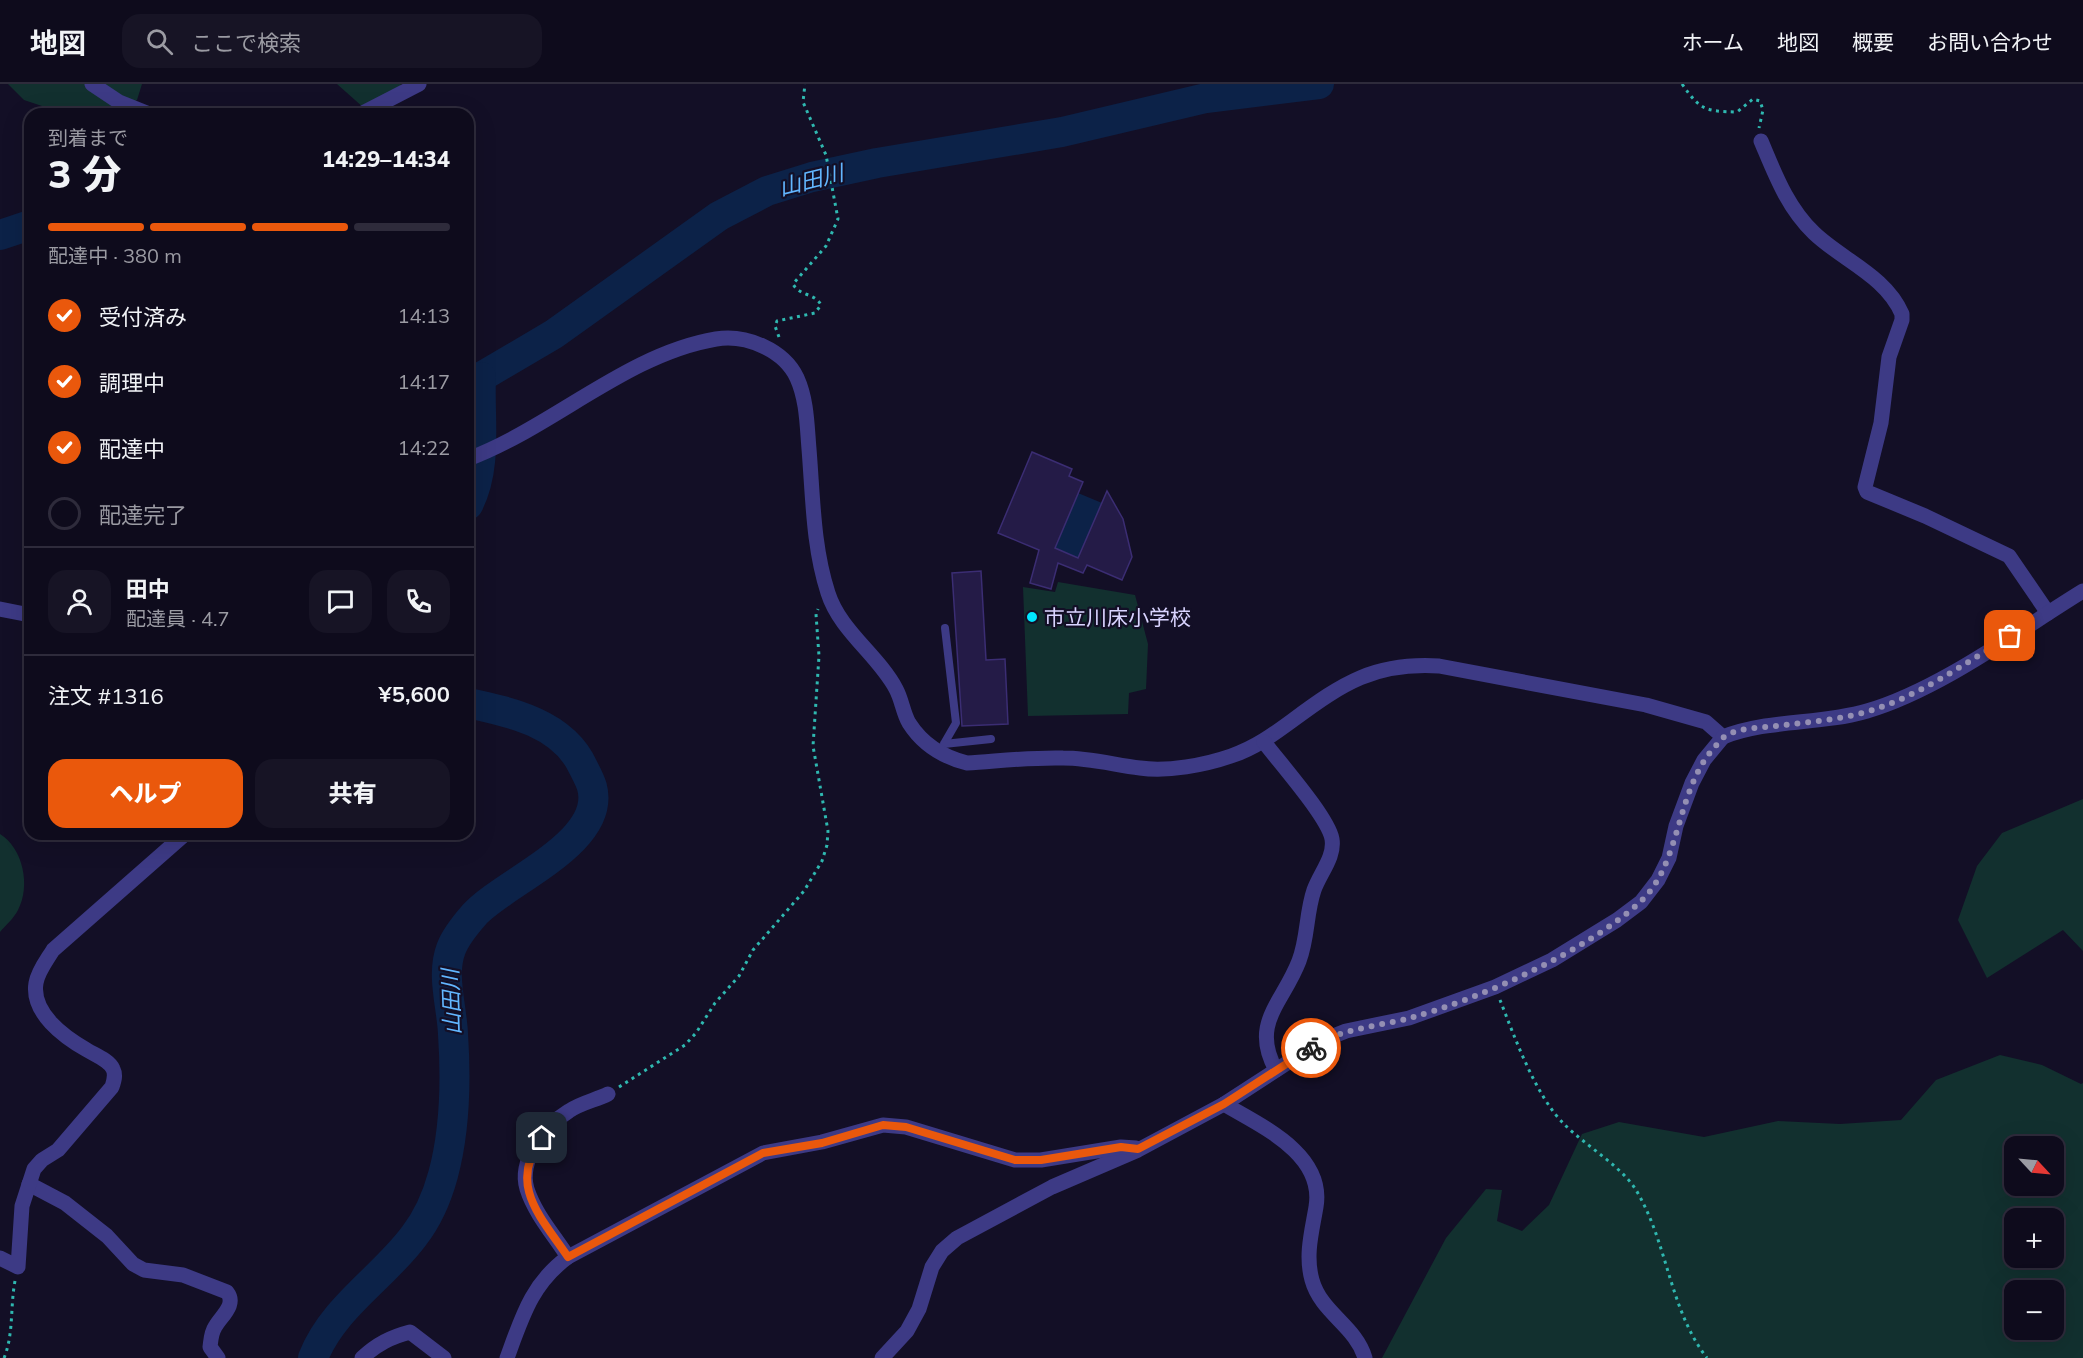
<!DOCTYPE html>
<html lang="ja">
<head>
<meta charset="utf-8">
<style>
	body { margin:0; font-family:Mulish,"Noto Sans JP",sans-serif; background:#171425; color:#f1f3f6; height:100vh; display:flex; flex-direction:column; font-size:22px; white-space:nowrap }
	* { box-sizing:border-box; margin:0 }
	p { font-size:20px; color:#9b9ba3 }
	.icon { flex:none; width:33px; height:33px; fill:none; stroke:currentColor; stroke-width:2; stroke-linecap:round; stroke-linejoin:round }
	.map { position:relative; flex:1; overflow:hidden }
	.panel { position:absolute; left:24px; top:24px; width:450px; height:732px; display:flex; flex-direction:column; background:#0e0b1c; border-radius:18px; box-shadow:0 6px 24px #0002,0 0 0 2px #2e2b3b }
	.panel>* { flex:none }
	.needle { width:39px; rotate:116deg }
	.tools { position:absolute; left:2004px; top:1052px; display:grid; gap:12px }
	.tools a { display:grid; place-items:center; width:60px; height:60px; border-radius:12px; background:#0e0b1c; box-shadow:0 6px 24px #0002,0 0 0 2px #2e2b3b; font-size:30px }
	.pin { position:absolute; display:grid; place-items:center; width:51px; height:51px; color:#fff; margin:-26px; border-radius:12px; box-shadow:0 3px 9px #0006 }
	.courier { position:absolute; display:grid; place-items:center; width:60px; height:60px; margin:-30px; border:4px solid #ea580c; border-radius:50%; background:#fff; color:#222; box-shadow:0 2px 8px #0007 }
	.summary em { font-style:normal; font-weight:800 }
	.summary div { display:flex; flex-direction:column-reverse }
	.summary { display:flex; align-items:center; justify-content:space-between; height:102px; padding:0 24px }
	h1 { font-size:39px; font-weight:800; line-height:45px }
	.bar { display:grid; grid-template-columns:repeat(4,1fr); gap:9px 6px; align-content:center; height:72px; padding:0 24px }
	.bar i { height:8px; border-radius:4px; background:#2e2b3b }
	.bar .active { background:#ea580c }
	.bar p { grid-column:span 4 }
	.line { display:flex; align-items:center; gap:15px; padding:0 24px; border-top:2px solid #2e2b3b }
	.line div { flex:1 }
	.round { display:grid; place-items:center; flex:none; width:63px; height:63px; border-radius:18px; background:#171425 }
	ol { padding:0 24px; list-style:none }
	li { display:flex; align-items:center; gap:18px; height:66px }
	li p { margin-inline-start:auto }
	li .icon { padding:6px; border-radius:50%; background:#ea580c; color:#fff; stroke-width:4 }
	li:last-child { color:#9b9ba3 }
	li i { width:33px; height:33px; border:3px solid #2e2b3b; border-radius:50% }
	.primary-button { display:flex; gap:12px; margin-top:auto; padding:12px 24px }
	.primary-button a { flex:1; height:69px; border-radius:18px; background:#ea580c; color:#fff; font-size:24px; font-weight:800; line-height:69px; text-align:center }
	.primary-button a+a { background:#171425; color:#f1f3f6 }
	header { display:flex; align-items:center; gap:36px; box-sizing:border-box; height:84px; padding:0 30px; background:#0e0b1c; border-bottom:2px solid #2e2b3b }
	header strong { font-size:28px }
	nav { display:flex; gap:33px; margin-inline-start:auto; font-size:21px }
	.search { width:420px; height:54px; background:#171425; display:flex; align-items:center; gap:15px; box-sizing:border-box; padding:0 21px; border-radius:18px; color:#9b9ba3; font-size:22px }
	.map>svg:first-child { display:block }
	.green { fill:#12302f; fill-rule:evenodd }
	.water { fill:#0c2248 }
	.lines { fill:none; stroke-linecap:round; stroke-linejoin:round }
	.river { stroke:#0c2248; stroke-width:30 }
	.building { fill:#241b47; stroke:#3b2d73; stroke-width:1.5 }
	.path { stroke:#2fb8b0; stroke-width:3; stroke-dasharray:3 4.5; stroke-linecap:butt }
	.service { stroke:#3d3a85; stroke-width:8 }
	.minor { stroke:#3d3a85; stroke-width:15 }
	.tertiary { stroke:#3d3a85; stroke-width:15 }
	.done { stroke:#948fb3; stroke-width:6; stroke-dasharray:0 10.8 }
	.route { stroke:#ea580c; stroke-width:8 }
	.poi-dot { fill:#00e5ff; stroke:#130f26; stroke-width:2 }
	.labels { text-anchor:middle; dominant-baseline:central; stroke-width:4.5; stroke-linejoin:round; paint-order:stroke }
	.poi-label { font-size:21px; fill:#d9d4ff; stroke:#130f26; text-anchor:start }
	.water-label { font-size:22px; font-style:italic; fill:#62b6ff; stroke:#130f26 }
</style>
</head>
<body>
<header>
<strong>地図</strong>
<div class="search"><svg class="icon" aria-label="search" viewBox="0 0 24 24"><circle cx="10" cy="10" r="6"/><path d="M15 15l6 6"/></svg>ここで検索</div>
<nav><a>ホーム</a><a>地図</a><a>概要</a><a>お問い合わせ</a></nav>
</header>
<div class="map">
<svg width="2083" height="1274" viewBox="0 0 2083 1274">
	<rect width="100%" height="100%" fill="#130f26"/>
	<g class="green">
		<polygon points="8,0 142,0 137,16 114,30 66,30 24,16"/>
		<polygon points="337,0 401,0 393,15 364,24"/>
		<polygon points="1058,498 1135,511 1148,560 1146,605 1129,609 1128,630 1028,632 1023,503 1055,508"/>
		<polygon points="2083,715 2083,867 2063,846 1987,894 1958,836 1977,782 2002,749"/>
		<path d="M0 750C23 764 31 802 18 826 14 834 6 841 0 848Z"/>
		<path d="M2000 971 2042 981 2081 1000 2083 999V1274H1382L1446 1154 1486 1105 1502 1106 1497 1137 1522 1147 1549 1121 1582 1050 1619 1038 1704 1053 1778 1037 1840 1040 1901 1036 1936 996ZM2014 1062H2054V1101H2014ZM2014 1134H2054V1173H2014ZM2014 1206H2054V1245H2014Z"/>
	</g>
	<polygon class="water" points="1078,409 1102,419 1078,474 1055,464"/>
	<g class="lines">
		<g class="river">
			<polyline points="0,151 30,141"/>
			<polyline points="468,296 481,293 554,250 719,132 767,107 812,93 877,79 1062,48 1206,14 1319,0"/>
			<path d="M468 421C488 382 479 335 481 293"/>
			<path d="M313 1274C333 1223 383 1194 414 1152 428 1134 437 1113 443 1091 455 1047 456 995 453 950 452 923 441 891 451 865 455 854 467 839 474 831 503 798 607 759 592 703 590 696 586 689 583 683 563 639 510 628 468 619"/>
		</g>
	</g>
	<g class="building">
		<polygon points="1032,368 1072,385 1069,392 1083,398 1055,464 1078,474 1107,407 1123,435 1132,473 1122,496 1087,481 1083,489 1058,479 1051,505 1030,499 1039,466 998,449"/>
		<polygon points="981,487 986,576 1005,575 1008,640 962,642 952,489"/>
	</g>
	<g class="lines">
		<g class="path">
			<path d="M1682 0C1701 27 1705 27 1737 28L1753 15 1760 17 1763 26 1759 44"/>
			<path d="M779 253 775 242 777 237 815 229 821 221C815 209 799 212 793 200L826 162 838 135 826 71 803 18 805 0"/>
			<path d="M1500 916C1515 954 1536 1013 1565 1041 1586 1062 1621 1082 1636 1106 1668 1159 1669 1225 1707 1274"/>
			<polyline points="619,1003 685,961 696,949 715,919 739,892 753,866 804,807 822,777 827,761 828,747 813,662 819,572 816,530 818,525"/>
			<path d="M4 1274C14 1249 10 1223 15 1197"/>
		</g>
		<g class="service">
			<polyline points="945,544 956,639 945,658"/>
			<polyline points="944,660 991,655"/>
		</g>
		<g class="minor">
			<polyline points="92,0 119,18 149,30"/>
			<polyline points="361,30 419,0"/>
			<path d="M1761 57C1775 90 1787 123 1814 149 1842 176 1886 192 1902 230V236L1889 273 1881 339 1865 403 1867 408 1925 432 2009 472 2048 529"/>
			<path d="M468 375C553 343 627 270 716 255 746 250 784 266 797 294 807 316 807 342 809 365 813 414 813 463 828 509 840 547 878 571 896 605 902 616 903 629 909 639 923 661 943 673 967 679 999 677 1032 673 1063 674 1090 674 1115 681 1140 684 1168 688 1205 681 1231 672 1255 664 1274 650 1293 636 1343 599 1375 578 1439 582L1646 621 1706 638 1723 653 1704 676 1692 699 1676 742 1669 774 1658 796 1641 818 1617 836 1552 876 1495 903 1409 934 1346 947 1321 957 1224 1020 1138 1066 1052 1103 957 1154 942 1167 932 1183 919 1225 907 1247 882 1274"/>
			<polyline points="0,525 30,531"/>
			<path d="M1264 658C1279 678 1328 733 1332 755 1335 773 1320 789 1314 806 1306 829 1308 854 1299 877 1283 919 1250 939 1276 986"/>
			<path d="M1224 1020C1261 1042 1325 1070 1316 1123 1312 1147 1305 1171 1312 1196 1321 1229 1356 1242 1365 1274"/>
			<path d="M29 1100 65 1119 107 1152 133 1180 144 1186 183 1191 227 1208C237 1221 221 1232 215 1243 211 1249 211 1256 210 1263L218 1274"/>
			<path d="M568 1173C554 1151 535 1130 527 1105 518 1076 546 1041 569 1027 580 1019 596 1016 608 1010"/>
			<path d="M0 1174 18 1183 22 1122 34 1085 42 1076 58 1066 112 1003C114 997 116 991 113 985 109 976 95 971 87 966 64 953 31 929 36 899 38 887 47 876 53 866L185 750"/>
			<path d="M362 1274C377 1260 391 1253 410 1248L444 1274"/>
			<path d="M507 1274C522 1233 532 1199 568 1173L763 1069 822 1058 883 1041 906 1043 1015 1076H1041L1121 1063 1136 1064"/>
		</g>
		<path class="tertiary" d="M1723 653C1768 635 1820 641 1867 627 1939 606 2018 547 2083 507"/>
	</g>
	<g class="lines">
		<path class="done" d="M1311 964C1341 944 1376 943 1410 934 1480 915 1585 868 1639 819 1681 782 1675 711 1712 666 1716 662 1720 656 1724 653 1739 643 1760 644 1777 642 1807 638 1837 636 1866 628 1918 613 1964 580 2010 552"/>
		<path class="route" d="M542 1054C507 1101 541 1133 568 1173L763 1069 822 1059 883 1041 906 1043 1015 1076H1041L1121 1063 1138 1065 1224 1020 1311 964"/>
	</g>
	<circle class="poi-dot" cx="1032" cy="533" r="6"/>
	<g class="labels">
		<g class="poi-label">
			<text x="1044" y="533">市立川床小学校</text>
		</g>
		<g class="water-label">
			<text transform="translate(811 96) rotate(-14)">山田川</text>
			<text transform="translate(451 918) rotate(-92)">山田川</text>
		</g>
	</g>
</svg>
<div class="tools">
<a><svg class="needle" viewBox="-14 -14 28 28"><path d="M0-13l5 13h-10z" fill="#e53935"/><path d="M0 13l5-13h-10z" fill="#9b9ba3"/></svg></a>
<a>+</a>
<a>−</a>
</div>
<div class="pin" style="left:2010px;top:552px;background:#ea580c"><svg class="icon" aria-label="bag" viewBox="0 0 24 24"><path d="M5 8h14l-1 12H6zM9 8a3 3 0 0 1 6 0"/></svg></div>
<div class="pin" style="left:542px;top:1054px;background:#1f2937"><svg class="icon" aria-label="home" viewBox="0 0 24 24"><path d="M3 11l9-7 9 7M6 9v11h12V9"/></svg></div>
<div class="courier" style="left:1311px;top:964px"><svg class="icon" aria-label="bike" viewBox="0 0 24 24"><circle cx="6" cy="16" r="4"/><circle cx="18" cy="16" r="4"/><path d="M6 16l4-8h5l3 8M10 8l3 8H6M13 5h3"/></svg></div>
<section class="panel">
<div class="summary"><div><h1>3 分</h1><p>到着まで</p></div><em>14:29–14:34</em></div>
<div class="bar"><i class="active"></i><i class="active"></i><i class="active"></i><i></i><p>配達中 · 380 m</p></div>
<ol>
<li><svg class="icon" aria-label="check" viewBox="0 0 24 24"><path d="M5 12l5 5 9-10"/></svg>受付済み<p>14:13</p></li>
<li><svg class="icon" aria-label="check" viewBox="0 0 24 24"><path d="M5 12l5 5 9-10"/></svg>調理中<p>14:17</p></li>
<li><svg class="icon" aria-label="check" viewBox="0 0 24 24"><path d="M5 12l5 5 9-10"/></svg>配達中<p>14:22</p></li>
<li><i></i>配達完了</li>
</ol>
<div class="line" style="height:108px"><a class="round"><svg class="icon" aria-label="person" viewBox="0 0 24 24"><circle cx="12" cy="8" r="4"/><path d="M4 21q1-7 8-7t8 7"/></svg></a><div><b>田中</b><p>配達員 · 4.7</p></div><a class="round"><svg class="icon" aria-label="chat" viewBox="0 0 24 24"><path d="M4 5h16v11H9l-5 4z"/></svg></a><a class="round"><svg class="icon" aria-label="phone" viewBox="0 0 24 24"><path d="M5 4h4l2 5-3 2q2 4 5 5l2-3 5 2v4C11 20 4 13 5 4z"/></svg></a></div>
<div class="line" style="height:78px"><div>注文 #1316</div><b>¥5,600</b></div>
<div class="primary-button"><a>ヘルプ</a><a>共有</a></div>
</section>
</div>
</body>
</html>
